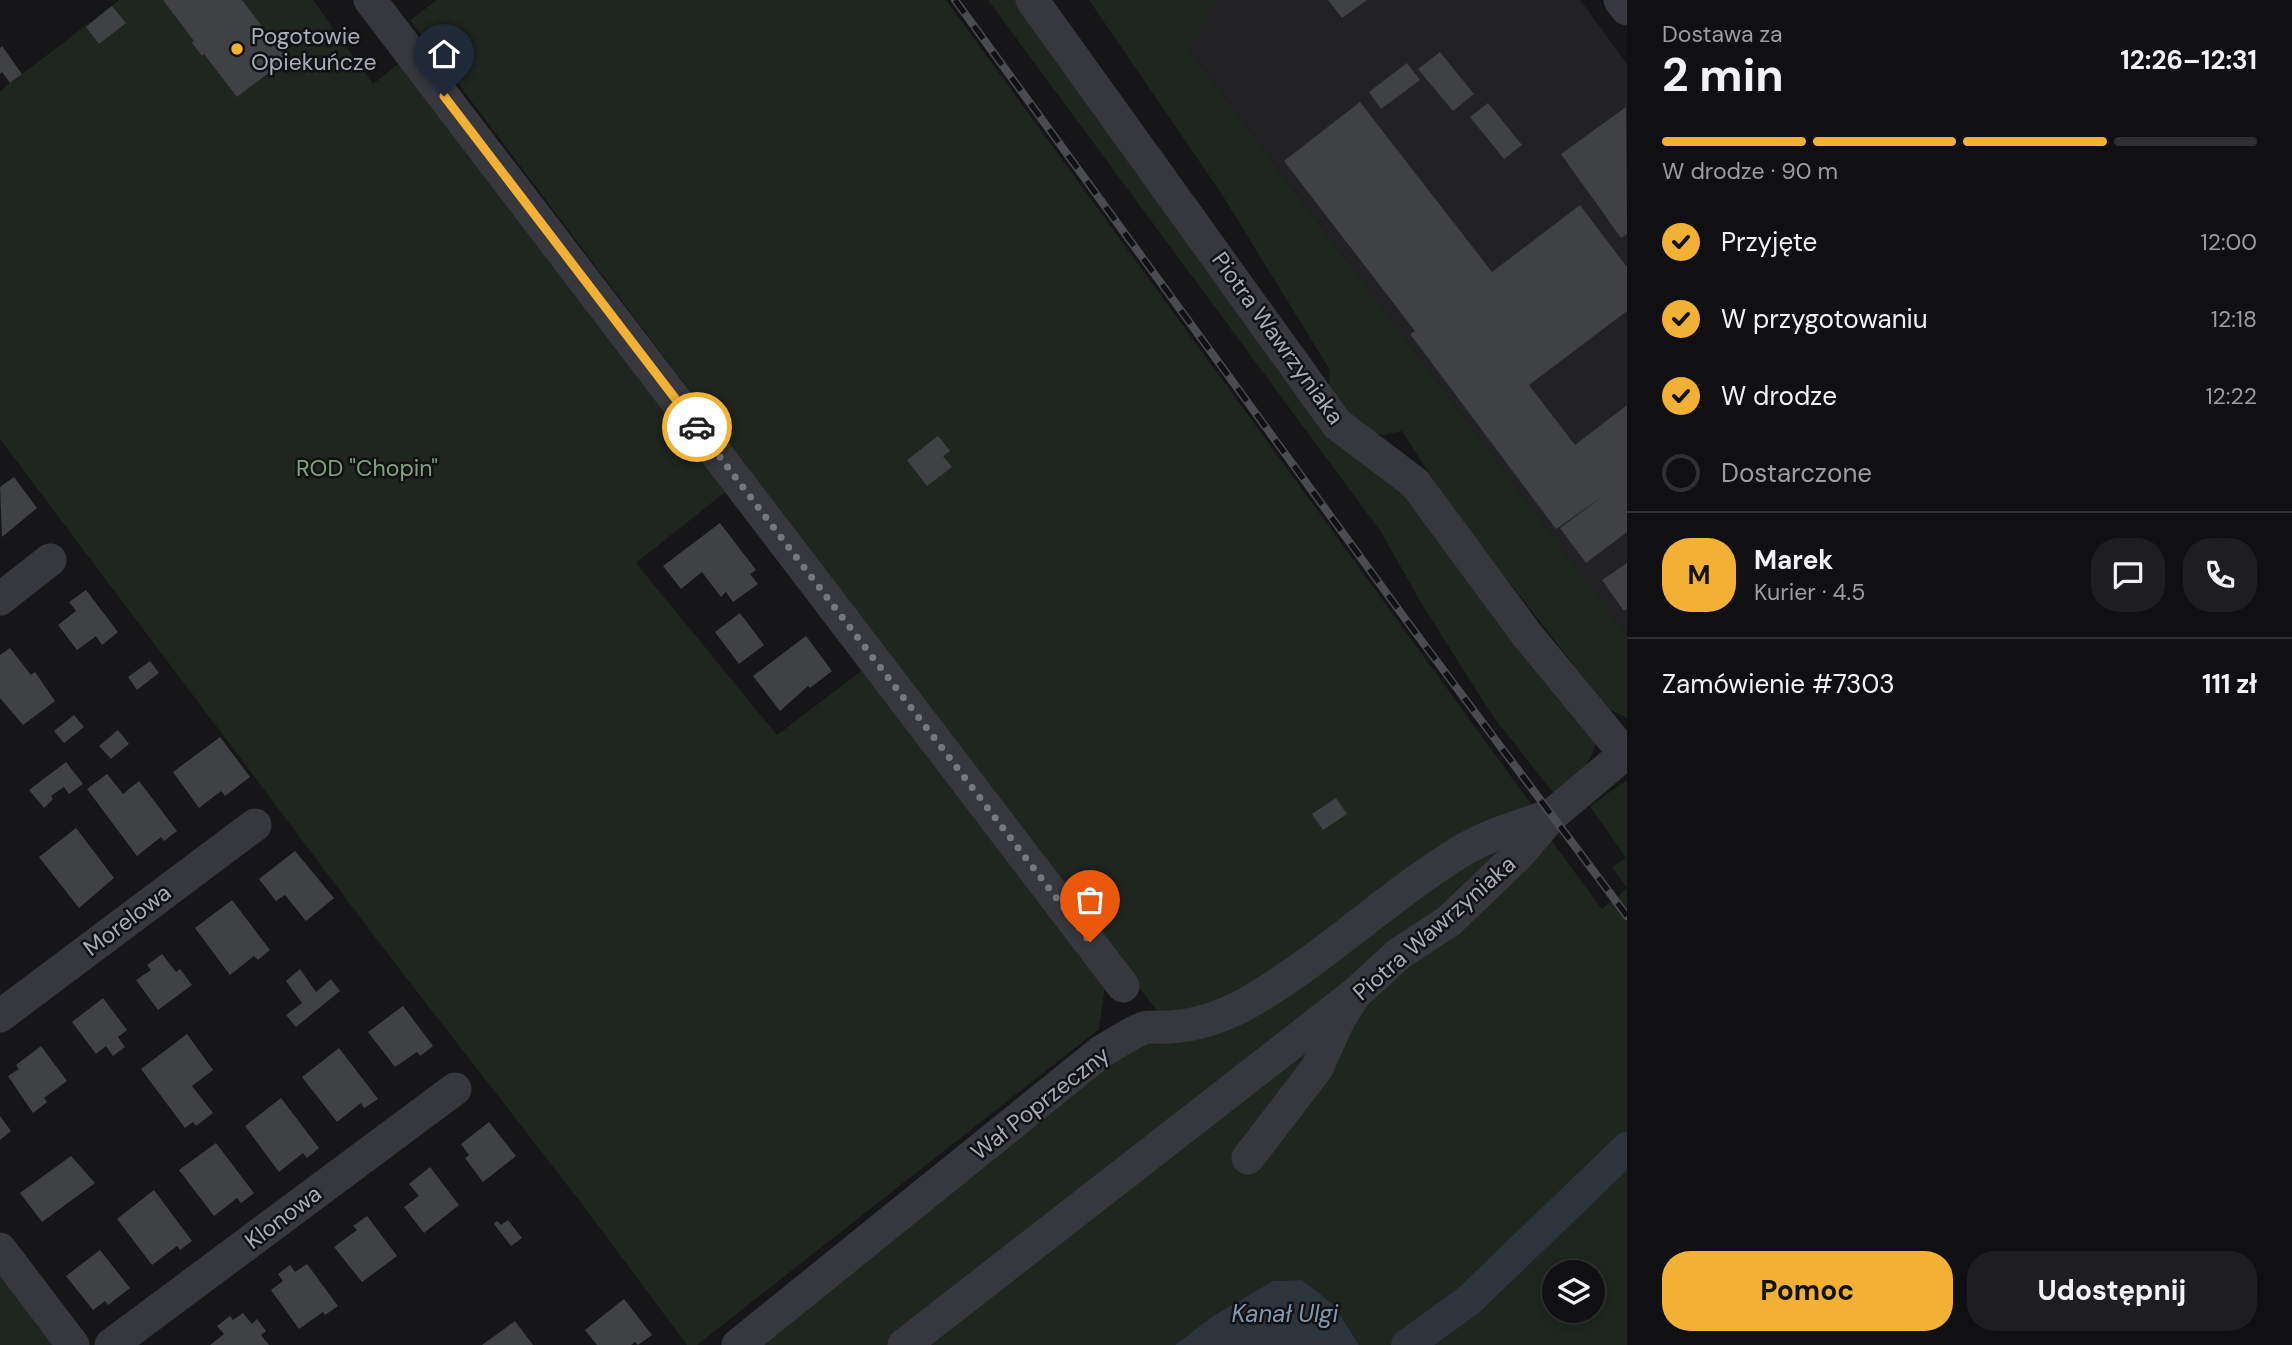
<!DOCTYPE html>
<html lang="pl">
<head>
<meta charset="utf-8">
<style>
	body { margin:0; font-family:"DM Sans",sans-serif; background:#1e1e20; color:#f1f3f6; height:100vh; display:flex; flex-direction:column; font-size:26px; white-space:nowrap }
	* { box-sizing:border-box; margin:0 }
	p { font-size:23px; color:#9c9d9f }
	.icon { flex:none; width:38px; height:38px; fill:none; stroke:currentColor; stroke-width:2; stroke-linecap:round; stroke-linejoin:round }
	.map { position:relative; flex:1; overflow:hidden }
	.drawer { display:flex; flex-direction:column; background:#101012; width:665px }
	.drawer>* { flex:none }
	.controls { position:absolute; left:1542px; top:1260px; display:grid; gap:14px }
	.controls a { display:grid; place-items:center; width:63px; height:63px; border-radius:50%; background:#101012; box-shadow:0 4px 18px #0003,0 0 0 2px #303032; font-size:35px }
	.pin { position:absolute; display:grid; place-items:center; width:60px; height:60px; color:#fff; margin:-72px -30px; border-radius:50% 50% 50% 0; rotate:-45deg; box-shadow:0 0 7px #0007 }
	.pin .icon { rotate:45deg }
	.courier { position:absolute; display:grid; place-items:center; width:70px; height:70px; margin:-35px; border:5px solid #f2b134; border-radius:50%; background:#fff; color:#222; box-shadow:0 2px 9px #0007 }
	.head em { font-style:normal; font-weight:700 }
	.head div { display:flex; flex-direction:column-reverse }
	.head { display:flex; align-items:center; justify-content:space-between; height:119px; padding:0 35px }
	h1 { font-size:46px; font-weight:700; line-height:52px }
	.bar { display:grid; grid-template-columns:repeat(4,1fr); gap:10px 7px; align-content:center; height:84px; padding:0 35px }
	.bar i { height:9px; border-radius:5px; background:#303032 }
	.bar .on { background:#f2b134 }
	.bar p { grid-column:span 4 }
	.line { display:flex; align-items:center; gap:18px; padding:0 35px; border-top:2px solid #303032 }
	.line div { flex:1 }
	.round { display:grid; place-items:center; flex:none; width:74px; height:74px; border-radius:28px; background:#1e1e20 }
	ol { padding:0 35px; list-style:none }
	li { display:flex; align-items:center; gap:21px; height:77px }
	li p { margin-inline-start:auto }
	li .icon { padding:7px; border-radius:50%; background:#f2b134; color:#111; stroke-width:4 }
	li:last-child { color:#9c9d9f }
	li i { width:38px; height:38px; border:4px solid #303032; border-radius:50% }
	.cta { display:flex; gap:14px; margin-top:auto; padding:14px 35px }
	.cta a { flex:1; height:80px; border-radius:28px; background:#f2b134; color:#111; font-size:28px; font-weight:700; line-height:80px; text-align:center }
	.cta a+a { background:#1e1e20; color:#f1f3f6 }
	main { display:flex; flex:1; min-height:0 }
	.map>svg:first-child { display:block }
	.built { fill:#222225 }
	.green { fill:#1e261f; fill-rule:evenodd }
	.water { fill:#2c353c }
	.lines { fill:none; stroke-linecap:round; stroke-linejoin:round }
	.canal { stroke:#2c353c; stroke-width:32 }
	.building { fill:#404145 }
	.street { stroke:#37383d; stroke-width:33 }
	.rail-casing { stroke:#4a4c52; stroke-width:8 }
	.rail { stroke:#111113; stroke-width:5; stroke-dasharray:16; stroke-linecap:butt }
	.done { stroke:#757880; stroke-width:7; stroke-dasharray:0 12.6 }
	.route { stroke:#f2b134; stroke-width:9 }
	.poi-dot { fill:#f2b134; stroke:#111113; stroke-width:2.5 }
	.labels { text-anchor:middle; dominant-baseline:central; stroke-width:5; stroke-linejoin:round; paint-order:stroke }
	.poi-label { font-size:23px; fill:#a8adb8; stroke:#111113; text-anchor:start }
	.street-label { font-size:23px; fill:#a8adb8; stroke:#111113 }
	.park-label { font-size:23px; fill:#7fa381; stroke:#111113 }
	.water-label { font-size:24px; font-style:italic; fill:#7f9bb3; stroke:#111113 }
</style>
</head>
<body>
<main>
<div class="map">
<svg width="1627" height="1345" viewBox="0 0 1627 1345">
	<rect width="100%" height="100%" fill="#161618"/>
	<polygon class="built" points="1152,0 1580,0 1627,64 1627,635"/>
	<g class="green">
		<polygon points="119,0 313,0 373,84 401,62 729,489 636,563 777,735 864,669 1105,986 1099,1029 697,1345 687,1345 585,1208 384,949 0,439 0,91"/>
		<polygon points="437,0 946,0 1534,808 1287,967 1194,1015 1158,1012 410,20"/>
		<path d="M988 0H1016L1281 369 1421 502 1595 735C1598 763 1573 777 1554 794L1492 715 1420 601 1381 532Z"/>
		<polygon points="1089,0 1216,0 1200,34 1187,47 1627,635 1627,718 1607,708 1450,506 1402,431 1384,435 1360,433 1329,389 1330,370 1221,193"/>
		<path d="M1627 780V1345H1359L1333 1304 1302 1280 1273 1281 1213 1316 1175 1345H738L1102 1051 1187 1034 1232 1018 1294 983 1356 940 1415 891 1456 862 1482 848 1520 835 1435 920 1406 936 1386 952 1347 990 1323 1028 1300 1079 1241 1152 1255 1163 1333 1061 1363 1009 1399 968 1426 950 1530 865 1548 836 1602 909 1627 888 1612 867 1626 858 1590 806ZM1554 1272H1592V1311H1554Z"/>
		<polygon points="0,1275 53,1345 0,1345"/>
	</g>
	<polygon class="water" points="1302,1280 1333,1304 1359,1345 1175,1345 1213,1316 1273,1281"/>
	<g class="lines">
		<polyline class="canal" points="1407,1345 1468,1301 1627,1148"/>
	</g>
	<g class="building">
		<polygon points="163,0 242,0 287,59 237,97 204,54 202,56 192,43 194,41"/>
		<polygon points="1328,0 1367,0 1342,18"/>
		<polygon points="112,6 126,23 99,44 86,27"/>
		<polygon points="2,46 22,74 10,83 2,72 0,74 0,48"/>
		<polygon points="1440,52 1474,94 1453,111 1418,69"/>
		<polygon points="1407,63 1420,80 1381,109 1369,92"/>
		<polygon points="1360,102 1492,272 1580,205 1627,267 1627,311 1529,385 1575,445 1627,405 1627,532 1586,563 1560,528 1603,496 1556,529 1410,334 1415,331 1284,161"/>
		<polygon points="1488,103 1522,145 1504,159 1470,117"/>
		<polygon points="1626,107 1627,234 1621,238 1561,154"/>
		<polygon points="938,436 950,451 943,456 952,467 927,486 907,460"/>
		<polygon points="14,477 37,508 2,537 0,487"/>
		<polygon points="720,523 756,570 750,574 758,584 733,602 726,592 721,597 702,572 681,589 663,566"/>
		<polygon points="1627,563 1627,609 1624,611 1602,580"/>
		<polygon points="86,590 118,632 102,645 96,636 77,650 58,625 76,611 69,602"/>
		<polygon points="740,613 764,645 739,664 715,632"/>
		<polygon points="806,636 832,671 810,688 808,686 780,711 753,676"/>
		<polygon points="10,648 31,675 35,672 55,701 23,725 0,698 0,655"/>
		<polygon points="150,661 159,673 137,690 128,677"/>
		<polygon points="74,715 84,727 64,743 54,731"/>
		<polygon points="118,730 129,744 111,759 99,746"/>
		<polygon points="220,737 250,777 225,796 221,791 199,808 173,772"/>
		<polygon points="66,762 83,784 69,794 64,787 51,796 53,799 44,808 29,790"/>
		<polygon points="107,774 123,794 139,781 177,831 164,841 161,837 137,856 87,789"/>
		<polygon points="1336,798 1347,814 1323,830 1312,814"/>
		<polygon points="76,828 114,878 79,908 39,857"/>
		<polygon points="295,851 334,898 306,921 285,895 276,901 259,879"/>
		<polygon points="232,900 270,950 258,960 254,956 230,975 195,928"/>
		<polygon points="162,954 176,972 180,969 192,985 158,1010 136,980 151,970 147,965"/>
		<polygon points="300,969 316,992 331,979 340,991 296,1027 286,1015 302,1003 286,981"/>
		<polygon points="103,998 127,1030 118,1037 125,1047 113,1056 106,1046 96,1054 72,1022"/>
		<polygon points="403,1006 433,1046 420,1056 417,1052 395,1067 368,1032"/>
		<polygon points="187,1034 213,1070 192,1086 213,1113 196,1126 193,1122 185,1128 141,1069"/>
		<polygon points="41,1046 67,1081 44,1098 47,1102 33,1113 8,1076 19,1069 16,1065"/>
		<polygon points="339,1048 378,1099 364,1108 361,1103 337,1122 302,1077"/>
		<polygon points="281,1098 319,1148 307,1158 303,1153 279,1172 245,1126"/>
		<polygon points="0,1116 11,1131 0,1140"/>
		<polygon points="489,1122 516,1156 483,1182 465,1158 469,1155 461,1144"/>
		<polygon points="216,1143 254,1193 241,1203 237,1198 214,1216 179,1170"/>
		<polygon points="71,1156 95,1183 42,1222 20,1193"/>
		<polygon points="430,1167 459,1205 424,1233 404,1207 419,1196 409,1184"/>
		<polygon points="154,1190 192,1241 180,1250 177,1246 152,1265 117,1219"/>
		<polygon points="367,1216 397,1256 362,1282 334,1247 357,1230 353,1226"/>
		<polygon points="508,1220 522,1238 511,1246 494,1224 497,1221 501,1225"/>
		<polygon points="100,1250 130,1288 108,1305 105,1301 93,1310 66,1276"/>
		<polygon points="307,1264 338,1306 325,1315 323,1312 299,1329 271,1290 283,1281 278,1274 290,1265 295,1272"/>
		<polygon points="624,1299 652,1335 638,1345 635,1342 631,1345 597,1345 585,1330"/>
		<polygon points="243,1313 252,1324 257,1319 266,1331 261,1335 269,1345 210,1345 224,1334 217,1326 230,1316 233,1320"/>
		<polygon points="515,1321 533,1345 482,1345"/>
	</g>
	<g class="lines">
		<g class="street">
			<polyline points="370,0 1123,986"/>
			<polyline points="1032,0 1337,424 1415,483 1527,635 1625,754"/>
			<polyline points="1620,0 1627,9"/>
			<polyline points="0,599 50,560"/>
			<polyline points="0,1016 255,825"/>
			<polyline points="1248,1158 1317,1068 1338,1021 1355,994 1400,953 1449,921 1518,855 1552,815 1627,752"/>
			<polyline points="0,1249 73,1345"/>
			<polyline points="111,1345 455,1089"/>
			<path d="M738 1345 1102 1051C1115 1044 1130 1033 1144 1028 1152 1026 1162 1028 1171 1027 1198 1025 1227 1015 1251 1001 1326 957 1389 895 1463 850 1491 834 1522 825 1552 815"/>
			<polyline points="904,1345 1355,994"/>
		</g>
		<g class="rail-casing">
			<polyline id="rail" points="955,0 1409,624 1627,916"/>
		</g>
		<use href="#rail" class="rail"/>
	</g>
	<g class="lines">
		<polyline class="done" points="697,427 1090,942"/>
		<polyline class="route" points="444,96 697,427"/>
	</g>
	<circle class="poi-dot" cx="237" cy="49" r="7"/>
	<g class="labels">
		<g class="poi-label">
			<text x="251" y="36">Pogotowie<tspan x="251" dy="26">Opiekuńcze</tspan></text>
		</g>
		<g class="street-label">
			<text transform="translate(1278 338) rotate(54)">Piotra Wawrzyniaka</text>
			<text transform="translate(127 920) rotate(-37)">Morelowa</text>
			<text transform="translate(1434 928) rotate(-41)">Piotra Wawrzyniaka</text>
			<text transform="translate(1040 1103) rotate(-38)">Wał Poprzeczny</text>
			<text transform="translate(283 1217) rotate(-37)">Klonowa</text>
		</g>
		<g class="park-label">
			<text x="367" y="468">ROD "Chopin"</text>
		</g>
		<g class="water-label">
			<text x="1285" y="1313">Kanał Ulgi</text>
		</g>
	</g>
</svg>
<div class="controls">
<a><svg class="icon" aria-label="layers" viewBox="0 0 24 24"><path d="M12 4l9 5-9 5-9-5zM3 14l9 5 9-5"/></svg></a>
</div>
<div class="pin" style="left:1090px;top:942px;background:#ea580c"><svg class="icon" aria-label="bag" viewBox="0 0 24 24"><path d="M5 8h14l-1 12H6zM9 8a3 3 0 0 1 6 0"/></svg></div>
<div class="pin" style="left:444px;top:96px;background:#1f2937"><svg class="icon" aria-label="home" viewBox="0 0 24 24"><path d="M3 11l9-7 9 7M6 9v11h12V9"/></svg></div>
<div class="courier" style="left:697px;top:427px"><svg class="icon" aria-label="car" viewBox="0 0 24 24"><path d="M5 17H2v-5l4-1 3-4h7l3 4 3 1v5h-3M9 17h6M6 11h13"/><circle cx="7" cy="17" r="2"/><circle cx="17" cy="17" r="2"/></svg></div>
</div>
<section class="drawer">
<div class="head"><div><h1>2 min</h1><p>Dostawa za</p></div><em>12:26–12:31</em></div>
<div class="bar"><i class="on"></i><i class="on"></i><i class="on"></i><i></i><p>W drodze · 90 m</p></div>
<ol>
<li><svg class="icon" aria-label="check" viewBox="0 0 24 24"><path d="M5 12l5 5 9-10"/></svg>Przyjęte<p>12:00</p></li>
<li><svg class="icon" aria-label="check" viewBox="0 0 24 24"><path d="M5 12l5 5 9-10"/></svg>W przygotowaniu<p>12:18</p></li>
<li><svg class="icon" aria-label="check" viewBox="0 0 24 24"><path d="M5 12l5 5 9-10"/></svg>W drodze<p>12:22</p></li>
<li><i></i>Dostarczone</li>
</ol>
<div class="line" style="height:126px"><b class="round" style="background:#f2b134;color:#111">M</b><div><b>Marek</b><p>Kurier · 4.5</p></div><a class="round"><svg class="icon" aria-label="chat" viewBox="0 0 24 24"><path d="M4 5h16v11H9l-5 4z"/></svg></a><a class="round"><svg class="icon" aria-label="phone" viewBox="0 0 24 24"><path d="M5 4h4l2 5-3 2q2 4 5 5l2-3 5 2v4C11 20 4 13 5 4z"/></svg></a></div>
<div class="line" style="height:91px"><div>Zamówienie #7303</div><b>111 zł</b></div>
<div class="cta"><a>Pomoc</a><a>Udostępnij</a></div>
</section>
</main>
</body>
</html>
